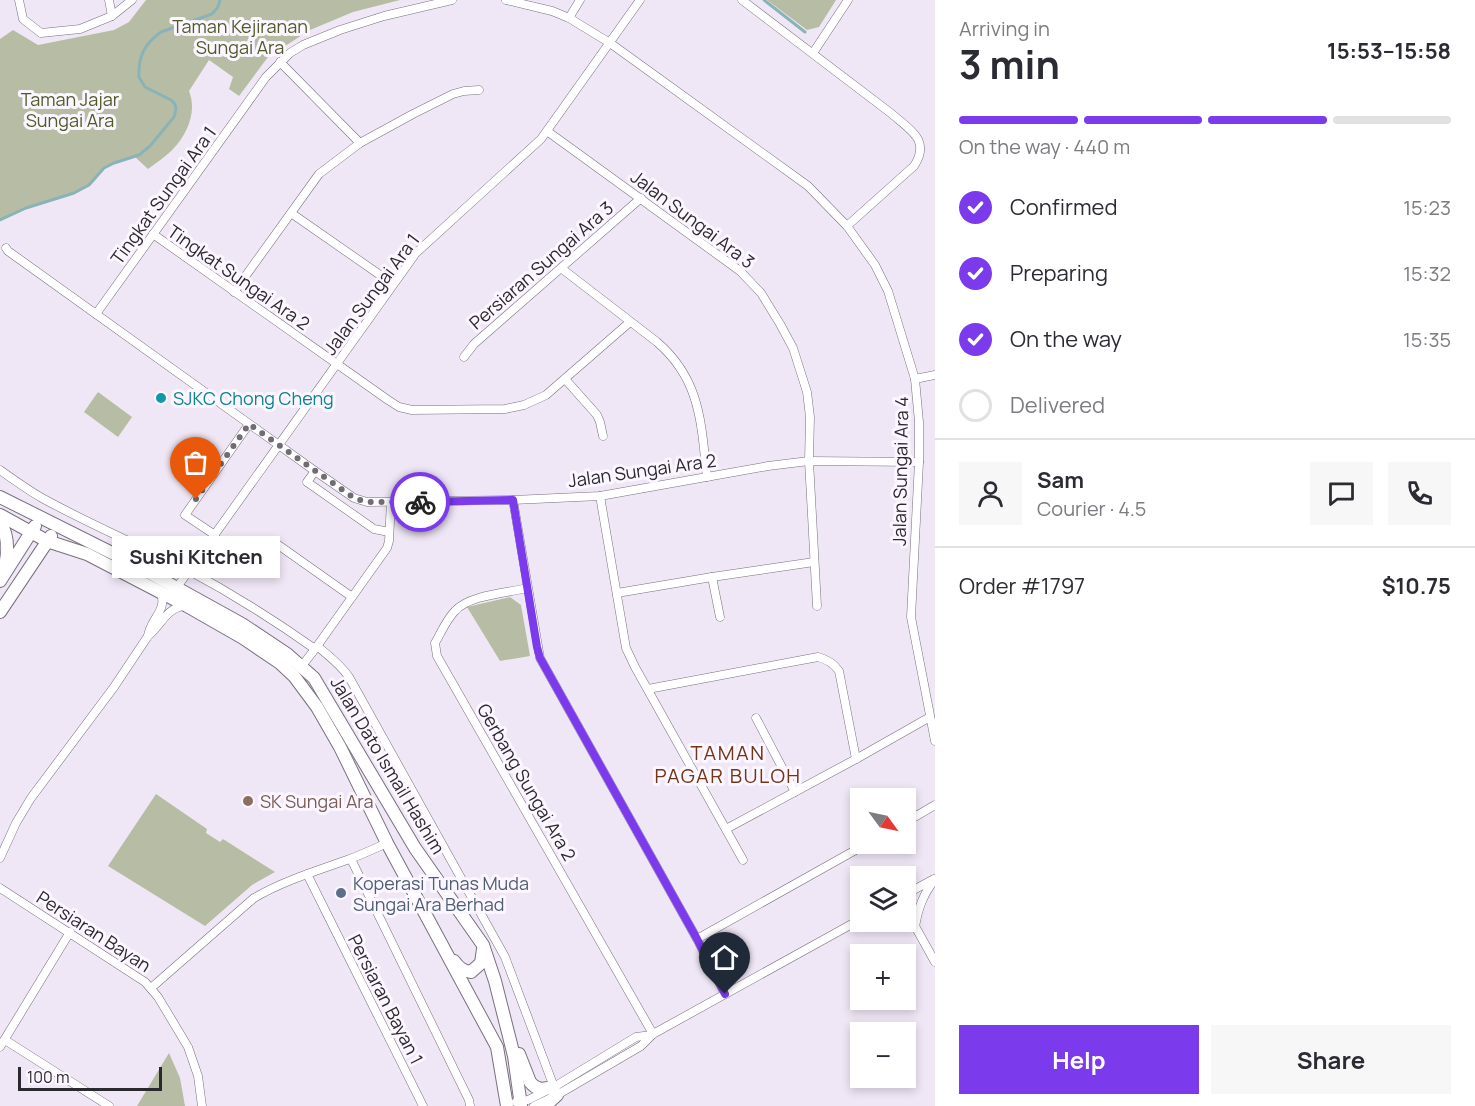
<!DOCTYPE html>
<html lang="en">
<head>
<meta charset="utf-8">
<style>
	body { margin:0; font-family:Manrope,sans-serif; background:#f7f7f7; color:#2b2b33; height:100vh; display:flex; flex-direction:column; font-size:22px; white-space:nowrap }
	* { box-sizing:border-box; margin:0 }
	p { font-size:20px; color:#7c7c81 }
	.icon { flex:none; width:33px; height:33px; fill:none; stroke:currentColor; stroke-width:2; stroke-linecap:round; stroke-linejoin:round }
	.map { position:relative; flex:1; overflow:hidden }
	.sheet { display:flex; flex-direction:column; background:#fff; width:540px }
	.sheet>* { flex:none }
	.needle { width:39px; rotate:123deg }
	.buttons { position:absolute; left:850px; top:788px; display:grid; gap:12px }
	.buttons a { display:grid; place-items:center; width:66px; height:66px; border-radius:0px; background:#fff; box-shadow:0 3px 9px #0003; font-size:30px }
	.scale { position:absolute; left:18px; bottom:15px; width:144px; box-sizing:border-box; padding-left:6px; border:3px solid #2c292e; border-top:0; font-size:16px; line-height:21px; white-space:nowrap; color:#2c292e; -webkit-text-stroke:4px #fbf6ff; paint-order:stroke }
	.pin { position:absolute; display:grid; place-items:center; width:51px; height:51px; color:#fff; margin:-62px -26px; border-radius:50% 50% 50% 0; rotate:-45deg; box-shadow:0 0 6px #0007 }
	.pin .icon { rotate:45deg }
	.courier { position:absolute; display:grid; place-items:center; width:60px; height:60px; margin:-30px; border:4px solid #7c3aed; border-radius:50%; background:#fff; color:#222; box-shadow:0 2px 8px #0007 }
	.bubble { position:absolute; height:42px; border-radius:0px; background:#fff; box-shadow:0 3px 9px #0003; font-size:20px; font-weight:700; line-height:42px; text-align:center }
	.head em { font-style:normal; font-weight:700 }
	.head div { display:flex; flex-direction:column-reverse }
	.head { display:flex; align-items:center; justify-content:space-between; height:102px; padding:0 24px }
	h1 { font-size:39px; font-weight:700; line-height:45px }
	.bar { display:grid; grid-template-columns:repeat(4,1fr); gap:9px 6px; align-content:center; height:72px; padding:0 24px }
	.bar i { height:8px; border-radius:4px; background:#e1e1e2 }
	.bar .selected { background:#7c3aed }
	.bar p { grid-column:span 4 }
	.line { display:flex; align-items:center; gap:15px; padding:0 24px; border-top:2px solid #e1e1e2 }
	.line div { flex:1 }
	.round { display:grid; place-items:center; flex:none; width:63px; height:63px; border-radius:0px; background:#f7f7f7 }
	ol { padding:0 24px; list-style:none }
	li { display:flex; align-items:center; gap:18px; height:66px }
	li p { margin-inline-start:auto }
	li .icon { padding:6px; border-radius:50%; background:#7c3aed; color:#fff; stroke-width:4 }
	li:last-child { color:#7c7c81 }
	li i { width:33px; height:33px; border:3px solid #e1e1e2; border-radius:50% }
	.primary-button { display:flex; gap:12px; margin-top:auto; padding:12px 24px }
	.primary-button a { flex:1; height:69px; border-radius:0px; background:#7c3aed; color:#fff; font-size:24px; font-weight:700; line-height:69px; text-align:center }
	.primary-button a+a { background:#f7f7f7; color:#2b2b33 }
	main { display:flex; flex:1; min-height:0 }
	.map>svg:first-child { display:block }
	.green { fill:#b7bda5 }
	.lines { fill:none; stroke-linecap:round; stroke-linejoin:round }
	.stream { stroke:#8ab3b7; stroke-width:3 }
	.minor-casing { stroke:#78707d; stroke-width:9 }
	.primary-casing { stroke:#78707d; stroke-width:14 }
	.minor { stroke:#fff; stroke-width:8 }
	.primary { stroke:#fff; stroke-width:12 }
	.done { stroke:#716c74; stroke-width:6; stroke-dasharray:0 10.8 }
	.route { stroke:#7c3aed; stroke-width:8 }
	.culture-dot { fill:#0f9aa8; stroke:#fbf6ff; stroke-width:2 }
	.education-dot { fill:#8d6e63; stroke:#fbf6ff; stroke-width:2 }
	.service-dot { fill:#5c6f8a; stroke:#fbf6ff; stroke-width:2 }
	.labels { text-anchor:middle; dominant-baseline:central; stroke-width:6; stroke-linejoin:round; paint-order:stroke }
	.park-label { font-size:18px; fill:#515b28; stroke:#fbf6ff }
	.street-label { font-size:18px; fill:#2c292e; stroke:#fbf6ff }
	.culture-label { font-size:18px; fill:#0d838f; stroke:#fbf6ff; text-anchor:start }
	.education-label { font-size:18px; fill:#785e54; stroke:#fbf6ff; text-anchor:start }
	.service-label { font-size:18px; fill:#4e5e75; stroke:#fbf6ff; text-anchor:start }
	.neighbourhood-label { font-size:20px; letter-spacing:1.5px; fill:#743416; stroke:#fbf6ff }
</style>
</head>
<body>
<main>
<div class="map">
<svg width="935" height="1106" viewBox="0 0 935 1106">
	<rect width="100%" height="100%" fill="#f0e7f6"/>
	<g class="green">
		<path d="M146 0H400L353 12 310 30 268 57 239 96 229 89 233 77 209 60 189 91C197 111 188 133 174 148 167 156 156 163 148 169L135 157 114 163 104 168 89 185 74 193 26 208 0 220V39L13 30 38 45 114 30 129 22Z"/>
		<polygon points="767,0 836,0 819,27 807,30"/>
		<polygon points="98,392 132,417 118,437 84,412"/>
		<polygon points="510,597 521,605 530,656 500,661 467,607"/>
		<polygon points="156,794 207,829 206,833 220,842 223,839 275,872 252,885 205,926 108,866"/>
		<polygon points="169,1053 180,1078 185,1106 137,1106"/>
	</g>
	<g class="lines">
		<g class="stream">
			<polyline points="764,0 805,32"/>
			<path d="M0 220 26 208 74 193 89 185 104 168 114 163 139 155 150 146 174 117 176 109 175 104 171 100 145 87 139 77C138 57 144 44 161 32L212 14 218 7 220 0"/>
		</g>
		<g class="minor-casing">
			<g id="minor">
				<polyline points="19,0 23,19 41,33 80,29 112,16 132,0"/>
				<polyline points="109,0 112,16"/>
				<polyline points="506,0 552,11 569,18 610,43 808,186 847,226 875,265 888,291 915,379 919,422 919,462 911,617 935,741"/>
				<path d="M742 0 892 114C910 130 931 140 914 166L847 226"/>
				<polyline points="569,18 580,0"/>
				<polyline points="813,53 848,0"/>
				<polyline points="280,62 360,143"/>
				<polyline points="547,131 740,271 761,293 780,324 793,348 807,392 810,417 809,461 817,606"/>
				<polyline points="291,213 393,284"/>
				<polyline points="153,234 388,400 399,407 412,410 505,409 524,405 546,395 630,322"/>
				<polyline points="6,248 8,251 315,471 354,498 367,502 513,500 600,496 768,466 809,461 919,462"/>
				<path d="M561 268 657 342C701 380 701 423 707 477"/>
				<polyline points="234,292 319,174 360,143 413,114 453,94 464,91 479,90"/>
				<polyline points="96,314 266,77 290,53 303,45 340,30 384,16 452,0"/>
				<polyline points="464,357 474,344 641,198"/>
				<polyline points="565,379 597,415 600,422 603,436"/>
				<polyline points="915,379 935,375"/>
				<path d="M0 470C14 480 28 490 42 498 89 524 139 545 186 569 231 593 274 620 315 649"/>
				<polyline points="315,471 307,482 374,529 389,532"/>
				<polyline points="600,496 626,648 635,667 743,860"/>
				<polyline points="513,500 540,658 697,939 725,994"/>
				<polyline points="215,535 185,515 249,424"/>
				<polyline points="274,542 352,597"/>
				<polyline points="712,577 720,617"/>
				<path d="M527 588C507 593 469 595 455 611 446 620 441 633 435 643L437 656 653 1034"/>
				<polyline points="175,590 416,253 541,139 640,0"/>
				<polyline points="617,593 712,577 814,562"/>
				<path d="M148 636C150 619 169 609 160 592"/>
				<path d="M317 646C329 656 340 664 349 677L505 957 554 1087"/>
				<polyline points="301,667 315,649 387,548 389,541 391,502"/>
				<path d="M648 689 818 657C826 659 834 664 839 671L856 759"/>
				<polyline points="756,718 795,792"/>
				<polyline points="906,822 935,805"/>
				<polyline points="726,829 856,759 930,717"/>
				<path d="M0 858 16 823 31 798 114 687 148 636C161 626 166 608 184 606"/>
				<polyline points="351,859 469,1100 470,1106"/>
				<polyline points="307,874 423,1106"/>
				<polyline points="0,888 145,982 158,997 188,1047 198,1076 202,1106"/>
				<polyline points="906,894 934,879"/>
				<polyline points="906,910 935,962"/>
				<path d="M906 921 915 927C918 908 923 895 935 879"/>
				<polyline points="697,939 868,843"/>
				<path d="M151 988 254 898C283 881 316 871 347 860 361 855 374 849 387 843"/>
				<polyline points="5,1040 109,1106"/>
				<polyline points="0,1047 70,932"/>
				<polyline points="516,1102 528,1100 554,1087 636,1037 652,1035"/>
				<polyline points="534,1106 557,1095 641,1046 653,1034 861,919"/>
			</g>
		</g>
		<g class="primary-casing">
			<g id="primary">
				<polyline points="0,497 130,562 242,624 287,654 314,678 415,848 483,945 495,981 514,1056 521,1106"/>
				<polyline points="0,515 47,541 87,554 187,606 243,638 280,663 294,676 317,707 340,747 387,843 497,1047 507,1106"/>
				<path d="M0 521C9 537 9 552 4 569"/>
				<polyline points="0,581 35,526"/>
				<polyline points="0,612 51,536"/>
				<path d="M454 961C459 968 463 971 471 972L481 963 483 949"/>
				<path d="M519 1054 530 1082C537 1091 543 1089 554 1087"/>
				<polyline points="545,1106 557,1095"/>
			</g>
		</g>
		<use href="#minor" class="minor"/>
		<use href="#primary" class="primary"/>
	</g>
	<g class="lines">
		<polyline class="done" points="196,499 249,424 354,498 367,502 420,502"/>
		<polyline class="route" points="420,502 513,500 537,647 540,658 697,939 725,994"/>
	</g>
	<circle class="culture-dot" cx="161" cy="398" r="6"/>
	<circle class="education-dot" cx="248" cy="801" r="6"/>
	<circle class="service-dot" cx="341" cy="893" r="6"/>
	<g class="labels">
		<g class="park-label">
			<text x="240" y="26">Taman Kejiranan<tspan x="240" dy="21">Sungai Ara</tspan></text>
			<text x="70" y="99">Taman Jajar<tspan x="70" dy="21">Sungai Ara</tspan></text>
		</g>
		<g class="street-label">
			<text transform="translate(163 195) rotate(-54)">Tingkat Sungai Ara 1</text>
			<text transform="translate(693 219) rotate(37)">Jalan Sungai Ara 3</text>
			<text transform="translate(541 265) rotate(-41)">Persiaran Sungai Ara 3</text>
			<text transform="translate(239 277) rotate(35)">Tingkat Sungai Ara 2</text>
			<text transform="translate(371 294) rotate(-53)">Jalan Sungai Ara 1</text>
			<text transform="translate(642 470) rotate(-8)">Jalan Sungai Ara 2</text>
			<text transform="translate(900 471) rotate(-89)">Jalan Sungai Ara 4</text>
			<text transform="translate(388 765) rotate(59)">Jalan Dato Ismail Hashim</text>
			<text transform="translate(527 782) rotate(60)">Gerbang Sungai Ara 2</text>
			<text transform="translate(94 931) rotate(33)">Persiaran Bayan</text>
			<text transform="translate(386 999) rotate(63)">Persiaran Bayan 1</text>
		</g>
		<g class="culture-label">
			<text x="173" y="398">SJKC Chong Cheng</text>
		</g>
		<g class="education-label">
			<text x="260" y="801">SK Sungai Ara</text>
		</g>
		<g class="service-label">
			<text x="353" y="883">Koperasi Tunas Muda<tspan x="353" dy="21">Sungai Ara Berhad</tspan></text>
		</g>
		<g class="neighbourhood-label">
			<text x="728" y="752">TAMAN<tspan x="728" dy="23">PAGAR BULOH</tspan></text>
		</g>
	</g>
</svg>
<div class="buttons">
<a><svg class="needle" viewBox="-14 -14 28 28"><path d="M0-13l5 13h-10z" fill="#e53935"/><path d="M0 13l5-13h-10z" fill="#7c7c81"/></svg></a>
<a><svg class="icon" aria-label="layers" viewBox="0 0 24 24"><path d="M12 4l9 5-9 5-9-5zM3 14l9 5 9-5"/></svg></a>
<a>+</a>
<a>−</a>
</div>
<div class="scale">100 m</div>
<div class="pin" style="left:196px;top:499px;background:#ea580c"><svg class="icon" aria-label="bag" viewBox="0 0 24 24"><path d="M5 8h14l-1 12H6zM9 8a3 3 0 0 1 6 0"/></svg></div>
<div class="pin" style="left:725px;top:994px;background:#1f2937"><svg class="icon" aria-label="home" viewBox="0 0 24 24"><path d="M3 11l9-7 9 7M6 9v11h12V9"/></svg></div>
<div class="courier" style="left:420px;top:502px"><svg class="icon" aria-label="bike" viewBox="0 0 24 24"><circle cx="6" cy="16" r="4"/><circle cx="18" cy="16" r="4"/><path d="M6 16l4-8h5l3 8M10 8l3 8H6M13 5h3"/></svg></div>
<div class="bubble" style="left:112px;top:536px;width:168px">Sushi Kitchen</div>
</div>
<section class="sheet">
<div class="head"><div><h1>3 min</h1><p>Arriving in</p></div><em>15:53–15:58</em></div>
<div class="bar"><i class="selected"></i><i class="selected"></i><i class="selected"></i><i></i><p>On the way · 440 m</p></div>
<ol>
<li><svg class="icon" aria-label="check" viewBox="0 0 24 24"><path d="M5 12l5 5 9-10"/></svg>Confirmed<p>15:23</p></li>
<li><svg class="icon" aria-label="check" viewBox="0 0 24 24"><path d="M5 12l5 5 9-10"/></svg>Preparing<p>15:32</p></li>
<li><svg class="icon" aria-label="check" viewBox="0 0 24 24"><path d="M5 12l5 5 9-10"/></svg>On the way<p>15:35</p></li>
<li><i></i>Delivered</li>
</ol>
<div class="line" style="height:108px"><a class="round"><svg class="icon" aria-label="person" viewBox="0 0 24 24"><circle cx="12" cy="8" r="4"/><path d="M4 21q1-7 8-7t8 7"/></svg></a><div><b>Sam</b><p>Courier · 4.5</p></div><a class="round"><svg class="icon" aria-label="chat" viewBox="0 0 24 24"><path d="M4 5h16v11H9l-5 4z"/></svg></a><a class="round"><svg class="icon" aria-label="phone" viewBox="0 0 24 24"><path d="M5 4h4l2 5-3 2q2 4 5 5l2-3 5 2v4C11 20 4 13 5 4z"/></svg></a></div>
<div class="line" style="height:78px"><div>Order #1797</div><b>$10.75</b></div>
<div class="primary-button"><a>Help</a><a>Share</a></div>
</section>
</main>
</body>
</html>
